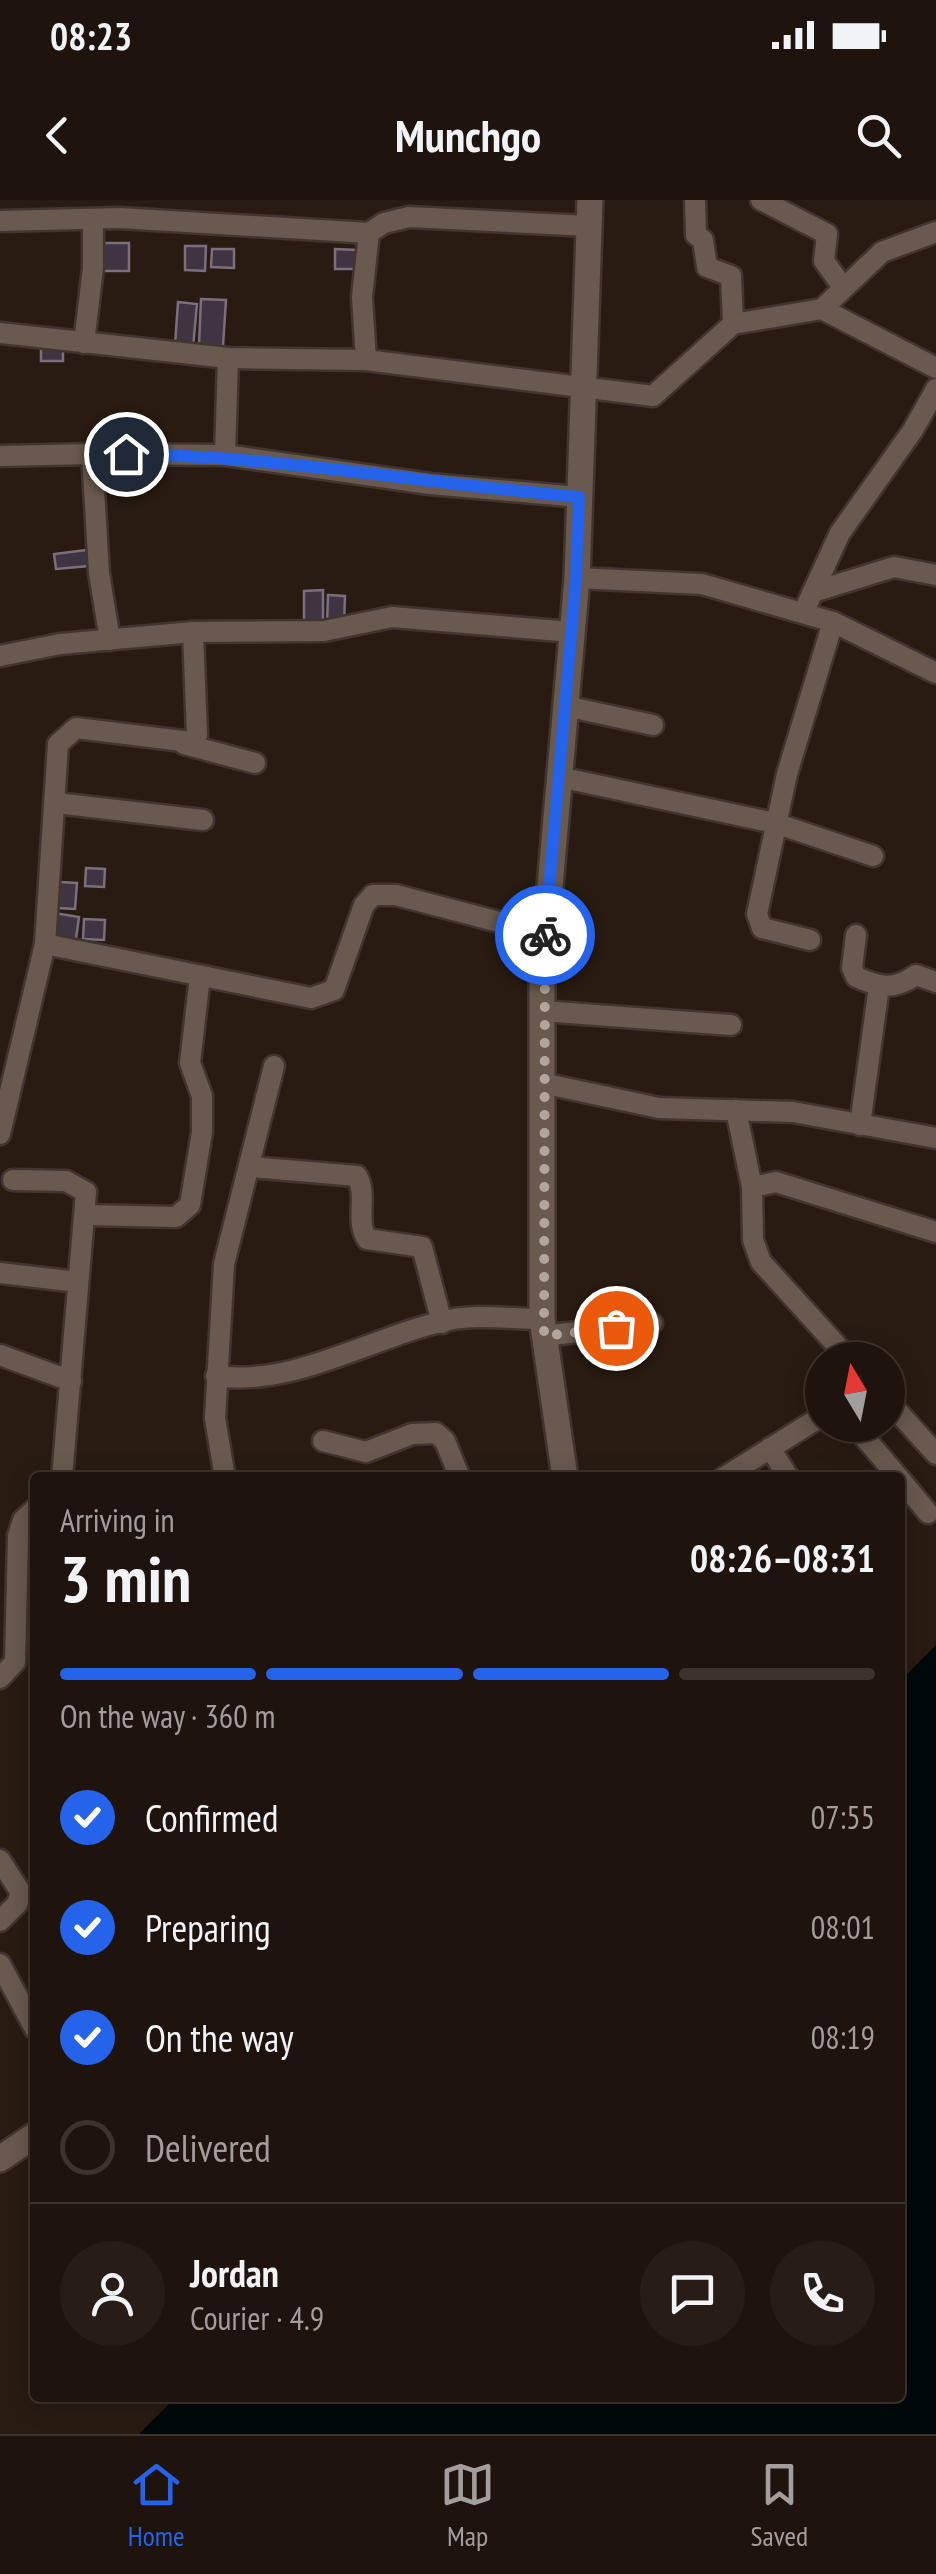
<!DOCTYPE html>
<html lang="en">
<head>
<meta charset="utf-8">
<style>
	body { margin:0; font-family:"PT Sans Narrow",sans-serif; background:#271d16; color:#f1f3f6; height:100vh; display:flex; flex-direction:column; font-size:38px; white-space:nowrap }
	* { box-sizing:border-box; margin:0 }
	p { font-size:32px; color:#a19e9d }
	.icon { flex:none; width:55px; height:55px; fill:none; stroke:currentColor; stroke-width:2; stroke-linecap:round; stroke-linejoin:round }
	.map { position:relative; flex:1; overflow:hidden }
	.sheet { position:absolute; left:30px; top:1272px; width:875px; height:930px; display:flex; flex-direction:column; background:#1f140d; border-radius:10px; box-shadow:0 5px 25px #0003,0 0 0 2px #3c332e }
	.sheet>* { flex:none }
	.needle { width:65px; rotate:350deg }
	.controls { position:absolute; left:805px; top:1142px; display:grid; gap:20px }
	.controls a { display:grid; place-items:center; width:100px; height:100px; border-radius:50%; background:#1f140d; box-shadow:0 5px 25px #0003,0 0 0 2px #3c332e; font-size:50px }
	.pin { position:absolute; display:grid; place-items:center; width:85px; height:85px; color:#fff; margin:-42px; border:5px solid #fff; border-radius:50%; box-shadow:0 2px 10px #0007 }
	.courier { position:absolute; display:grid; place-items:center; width:100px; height:100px; margin:-50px; border:8px solid #2563eb; border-radius:50%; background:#fff; color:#222; box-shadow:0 2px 12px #0007 }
	.overview em { font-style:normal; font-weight:700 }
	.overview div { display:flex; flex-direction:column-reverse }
	.overview { display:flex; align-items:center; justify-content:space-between; height:170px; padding:0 30px }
	h1 { font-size:65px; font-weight:700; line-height:75px }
	.bar { display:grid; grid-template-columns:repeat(4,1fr); gap:15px 10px; align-content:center; height:120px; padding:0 30px }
	.bar i { height:12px; border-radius:8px; background:#3c332e }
	.bar .current { background:#2563eb }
	.bar p { grid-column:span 4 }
	.line { display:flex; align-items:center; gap:25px; padding:0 30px; border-top:2px solid #3c332e }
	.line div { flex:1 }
	.round { display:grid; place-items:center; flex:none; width:105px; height:105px; border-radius:52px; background:#271d16 }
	ol { padding:0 30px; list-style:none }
	li { display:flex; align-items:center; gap:30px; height:110px }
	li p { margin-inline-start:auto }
	li .icon { padding:10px; border-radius:50%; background:#2563eb; color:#fff; stroke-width:4 }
	li:last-child { color:#a19e9d }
	li i { width:55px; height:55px; border:5px solid #3c332e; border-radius:50% }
	.status { display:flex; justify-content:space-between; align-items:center; height:70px; padding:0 50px; background:#1f140d; direction:ltr }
	.status svg { height:28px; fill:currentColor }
	header { display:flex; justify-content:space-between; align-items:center; height:130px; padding:0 30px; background:#1f140d; font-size:45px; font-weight:700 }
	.menu { display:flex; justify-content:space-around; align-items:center; height:140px; border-top:2px solid #3c332e; background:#1f140d; font-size:28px; color:#a19e9d }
	.menu a { display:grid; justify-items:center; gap:5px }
	.menu .current { color:#2563eb }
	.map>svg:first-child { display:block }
	.water { fill:#00090a }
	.building { fill:#3f3442; stroke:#7b6f7e; stroke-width:2.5 }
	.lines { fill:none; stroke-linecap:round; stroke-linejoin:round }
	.minor-casing { stroke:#403530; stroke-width:25 }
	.tertiary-casing { stroke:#403530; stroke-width:30 }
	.minor { stroke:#69594e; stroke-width:20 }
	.tertiary { stroke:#69594e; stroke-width:25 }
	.done { stroke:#b1a69e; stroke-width:10; stroke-dasharray:0 18 }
	.route { stroke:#2563eb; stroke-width:12 }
</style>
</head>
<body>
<div class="status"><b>08:23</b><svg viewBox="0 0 49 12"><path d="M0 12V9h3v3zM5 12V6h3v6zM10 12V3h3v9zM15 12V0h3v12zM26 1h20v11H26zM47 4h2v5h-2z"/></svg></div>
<header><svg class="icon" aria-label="back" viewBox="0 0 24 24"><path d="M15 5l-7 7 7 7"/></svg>Munchgo<svg class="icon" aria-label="search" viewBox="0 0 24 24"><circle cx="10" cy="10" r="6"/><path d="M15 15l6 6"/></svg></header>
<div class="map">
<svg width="936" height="2234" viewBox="0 0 936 2234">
	<rect width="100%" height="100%" fill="#291b11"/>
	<polygon class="water" points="936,1445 936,2234 139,2234 175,2198 900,2198 900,1481"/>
	<g class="building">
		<polygon points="103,43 129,43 129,71 102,71"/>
		<polygon points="185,46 206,46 205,71 185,70"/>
		<polygon points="212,49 234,49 234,68 211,67"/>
		<polygon points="335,49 357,50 356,69 335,69"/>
		<polygon points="201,99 226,100 223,146 199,145"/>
		<polygon points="178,102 197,104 193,147 175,145"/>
		<rect x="41" y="144" width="22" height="17"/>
		<polygon points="87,350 89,366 56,369 54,354"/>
		<polygon points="323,390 323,421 304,421 304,391"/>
		<polygon points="328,395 345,396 344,424 327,423"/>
		<polygon points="86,668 105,669 104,687 85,686"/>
		<polygon points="60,682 77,683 75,709 58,708"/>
		<polygon points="54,713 79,717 76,739 51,736"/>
		<polygon points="84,719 105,720 104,740 83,739"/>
	</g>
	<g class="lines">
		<g class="minor-casing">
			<g id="minor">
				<polyline points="695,0 696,35 703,40 707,67 731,76 733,124"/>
				<polyline points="761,0 827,34 824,61 842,86"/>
				<polyline points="0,21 120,18 369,33 384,23 409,17 589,26"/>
				<polyline points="822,109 882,52 936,32"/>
				<polyline points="0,133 228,158 366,160 653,196 733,124 822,109 936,168"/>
				<polyline points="84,143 93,68 93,21"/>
				<polyline points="366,160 362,97 369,33"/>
				<polyline points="225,255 228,158"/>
				<polyline points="0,256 92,254"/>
				<polyline points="577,378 702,384 833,422 936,473"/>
				<polyline points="813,392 894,367 936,375"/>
				<polyline points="804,411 840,333 913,230 936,189"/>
				<polyline points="110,440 99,373 92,254 225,255 430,284 579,297"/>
				<polyline points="0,456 60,444 193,432 324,431 392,417 572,432"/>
				<polyline points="565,506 653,525"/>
				<polyline points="184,544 255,563"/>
				<polyline points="559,577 775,623 873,656"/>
				<polyline points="56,603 203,620"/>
				<path d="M856 735 852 768 856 777C881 788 894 790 916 775L936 782"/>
				<polyline points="810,740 762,728 757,714 787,574 833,422"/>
				<polyline points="45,744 311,798 334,790 364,705 373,695 396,695 545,734"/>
				<polyline points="542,811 731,825"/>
				<polyline points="542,883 659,908 793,912 936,938"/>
				<polyline points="736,910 752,987 753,1040 761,1062 850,1160"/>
				<polyline points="860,925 879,786"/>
				<polyline points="0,934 45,744 58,544 76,528 191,542 197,535 193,432"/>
				<path d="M250 967 357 976C368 995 355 1021 367 1039L422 1047 442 1123"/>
				<polyline points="13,980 66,981 86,992 62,1278"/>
				<polyline points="752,987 776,982 936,1032"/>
				<polyline points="87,1015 176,1017 190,1005 202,932 202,896 190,863 200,776"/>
				<polyline points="0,1073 78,1082"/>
				<polyline points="544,1136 652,1123"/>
				<polyline points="0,1155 71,1181"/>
				<path d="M216 1176C296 1187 372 1136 449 1120 477 1114 512 1119 542 1119"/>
				<polyline points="888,1201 936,1254"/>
				<polyline points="854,1225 899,1278"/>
				<polyline points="323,1241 366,1252 412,1234 436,1233 445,1241 460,1278"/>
				<polyline points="770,1248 789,1278"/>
				<polyline points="225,1278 215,1218 224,1064 274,866"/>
				<polyline points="723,1278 822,1216"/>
				<polyline points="900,1279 928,1313"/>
				<polyline points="0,1478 15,1462 18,1336 23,1320 35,1309"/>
				<polyline points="0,1660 21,1693 17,1704 0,1721"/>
				<polyline points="0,1764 35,1829"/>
			</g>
		</g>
		<g class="tertiary-casing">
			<g id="tertiary">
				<polyline points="565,1278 542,1119 542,778 577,378 590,0"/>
				<polyline points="0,1959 35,1935"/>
			</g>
		</g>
		<use href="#minor" class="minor"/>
		<use href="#tertiary" class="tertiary"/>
	</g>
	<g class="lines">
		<polyline class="done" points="545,735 544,1136 616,1128"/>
		<path class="route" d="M126 254C278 256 428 284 579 297L576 378 545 735"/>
	</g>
</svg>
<div class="controls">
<a><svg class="needle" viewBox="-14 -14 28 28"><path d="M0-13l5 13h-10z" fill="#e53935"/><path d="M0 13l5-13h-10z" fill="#a19e9d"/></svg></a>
</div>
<div class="pin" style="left:616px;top:1128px;background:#ea580c"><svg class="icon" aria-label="bag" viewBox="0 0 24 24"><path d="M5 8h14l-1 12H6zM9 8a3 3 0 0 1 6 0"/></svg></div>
<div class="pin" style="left:126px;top:254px;background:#1f2937"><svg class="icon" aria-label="home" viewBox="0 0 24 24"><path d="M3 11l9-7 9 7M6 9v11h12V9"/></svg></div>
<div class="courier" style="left:545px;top:735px"><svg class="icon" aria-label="bike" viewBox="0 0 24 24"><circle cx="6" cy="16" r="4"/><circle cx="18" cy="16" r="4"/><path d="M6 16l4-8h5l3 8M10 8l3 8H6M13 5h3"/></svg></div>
<section class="sheet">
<div class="overview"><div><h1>3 min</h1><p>Arriving in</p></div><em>08:26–08:31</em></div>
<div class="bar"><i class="current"></i><i class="current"></i><i class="current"></i><i></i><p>On the way · 360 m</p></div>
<ol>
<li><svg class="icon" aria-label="check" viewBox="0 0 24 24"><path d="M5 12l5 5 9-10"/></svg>Confirmed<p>07:55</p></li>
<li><svg class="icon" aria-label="check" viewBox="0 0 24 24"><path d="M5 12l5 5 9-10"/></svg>Preparing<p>08:01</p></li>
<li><svg class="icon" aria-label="check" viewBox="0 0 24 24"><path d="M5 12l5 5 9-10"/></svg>On the way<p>08:19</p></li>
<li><i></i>Delivered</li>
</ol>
<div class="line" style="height:180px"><a class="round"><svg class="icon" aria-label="person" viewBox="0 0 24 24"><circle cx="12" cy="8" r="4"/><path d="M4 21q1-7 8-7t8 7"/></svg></a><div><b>Jordan</b><p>Courier · 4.9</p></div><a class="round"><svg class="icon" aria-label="chat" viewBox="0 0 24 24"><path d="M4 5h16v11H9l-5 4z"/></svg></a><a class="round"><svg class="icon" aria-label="phone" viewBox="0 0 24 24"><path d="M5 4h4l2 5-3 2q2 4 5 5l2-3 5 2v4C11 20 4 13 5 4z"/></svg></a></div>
</section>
</div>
<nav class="menu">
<a class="current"><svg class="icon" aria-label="home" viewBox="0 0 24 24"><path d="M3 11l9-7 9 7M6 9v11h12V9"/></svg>Home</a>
<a><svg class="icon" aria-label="map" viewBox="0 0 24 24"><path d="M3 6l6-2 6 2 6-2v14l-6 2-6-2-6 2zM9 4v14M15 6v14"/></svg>Map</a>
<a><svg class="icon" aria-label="saved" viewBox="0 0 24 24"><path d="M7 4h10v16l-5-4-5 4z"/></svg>Saved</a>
</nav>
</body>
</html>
